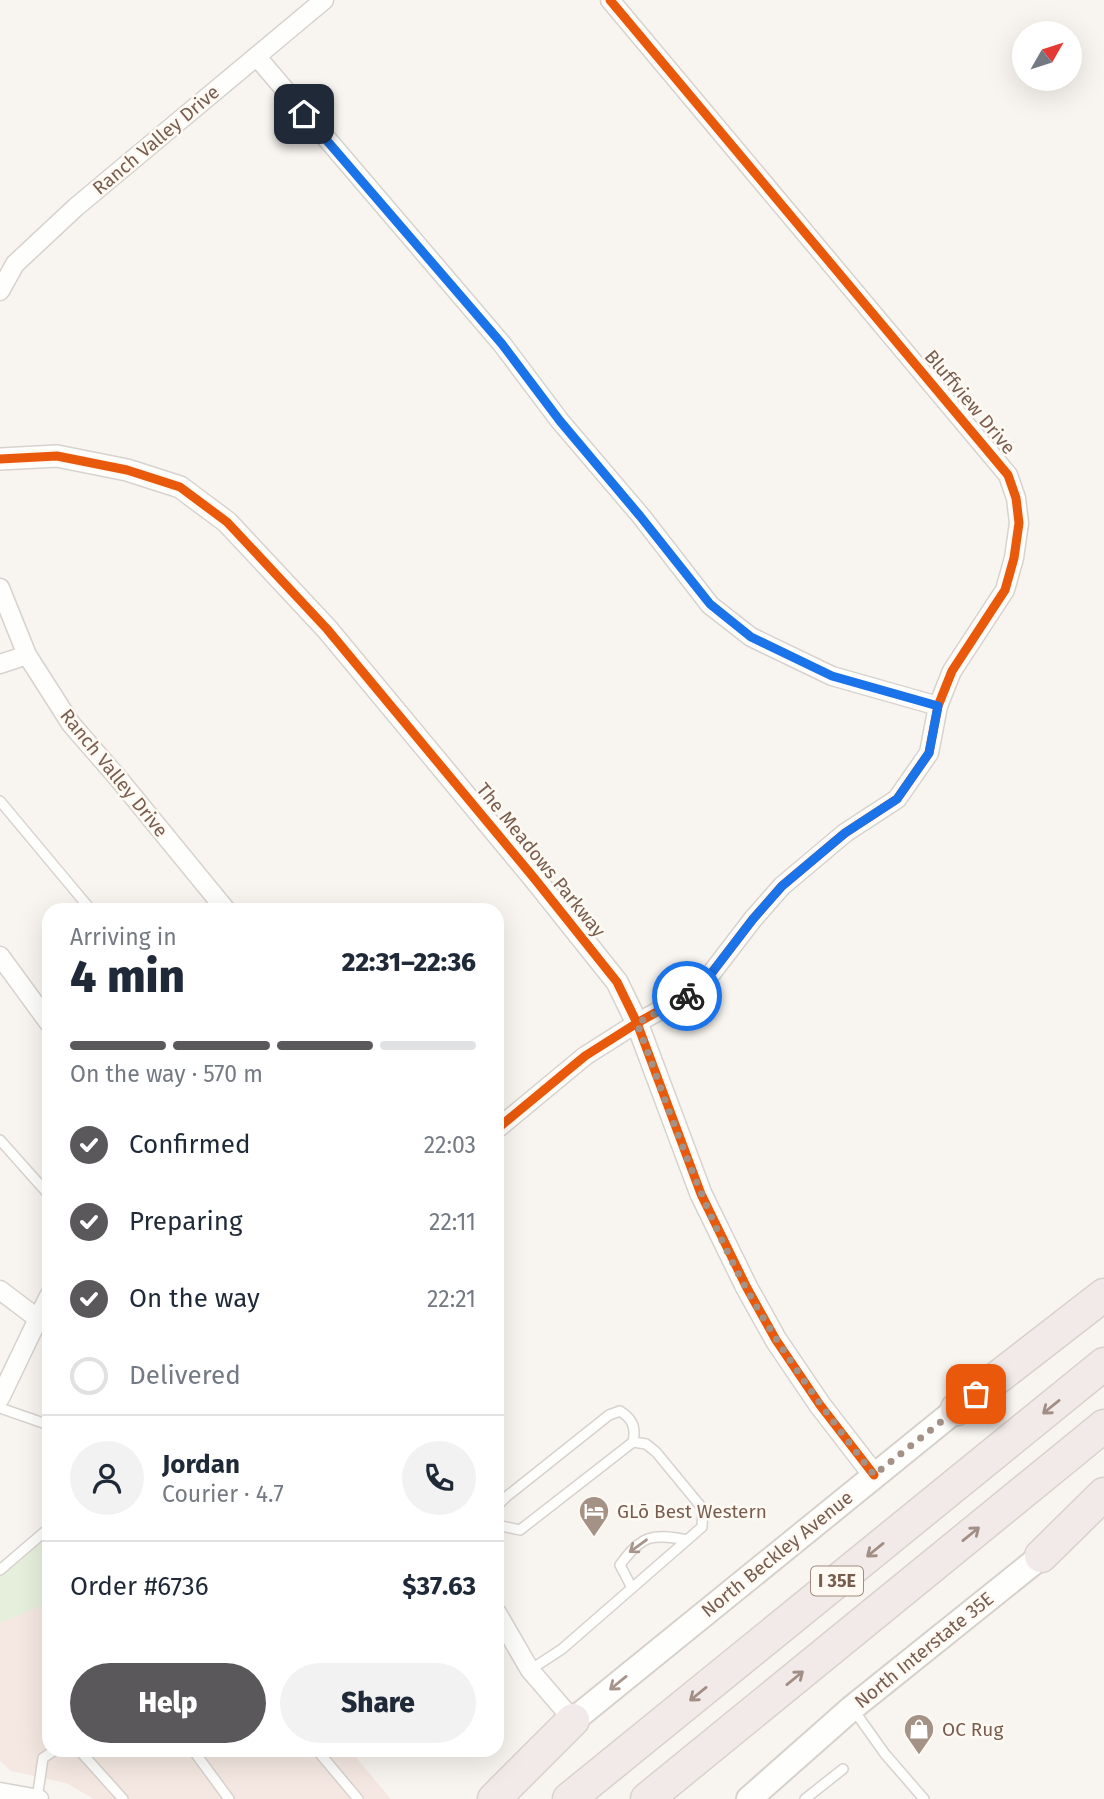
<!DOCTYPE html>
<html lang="en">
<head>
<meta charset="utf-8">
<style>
	body { margin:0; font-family:"Fira Sans",sans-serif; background:#f2f2f3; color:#1f2937; height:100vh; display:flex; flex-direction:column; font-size:26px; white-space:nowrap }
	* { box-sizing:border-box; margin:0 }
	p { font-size:23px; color:#747a83 }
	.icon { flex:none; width:38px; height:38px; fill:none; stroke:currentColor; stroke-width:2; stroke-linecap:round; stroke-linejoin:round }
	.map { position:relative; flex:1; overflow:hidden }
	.details { position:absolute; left:42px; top:903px; width:462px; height:854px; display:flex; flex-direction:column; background:#fff; border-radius:21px; box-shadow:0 7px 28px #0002 }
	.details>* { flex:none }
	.needle { width:46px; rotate:51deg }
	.controls { position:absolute; left:1012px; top:21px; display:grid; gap:14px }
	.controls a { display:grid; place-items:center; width:70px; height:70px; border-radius:50%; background:#fff; box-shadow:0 7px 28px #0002; font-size:35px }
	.pin { position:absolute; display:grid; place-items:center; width:60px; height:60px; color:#fff; margin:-30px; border-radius:14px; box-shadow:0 4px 10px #0006 }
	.courier { position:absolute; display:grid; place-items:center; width:70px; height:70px; margin:-35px; border:5px solid #1a73e8; border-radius:50%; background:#fff; color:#222; box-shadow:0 2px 9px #0007 }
	.summary em { font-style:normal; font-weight:800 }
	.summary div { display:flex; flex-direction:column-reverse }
	.summary { display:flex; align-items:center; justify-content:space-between; height:119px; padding:0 28px }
	h1 { font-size:46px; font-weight:800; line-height:52px }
	.bar { display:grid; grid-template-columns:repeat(4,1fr); gap:10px 7px; align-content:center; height:84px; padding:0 28px }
	.bar i { height:9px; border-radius:5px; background:#e0e1e3 }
	.bar .selected { background:#5b585b }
	.bar p { grid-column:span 4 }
	.line { display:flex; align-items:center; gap:18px; padding:0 28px; border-top:2px solid #e0e1e3 }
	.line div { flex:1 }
	.round { display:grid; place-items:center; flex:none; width:74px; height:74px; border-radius:37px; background:#f2f2f3 }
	ol { padding:0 28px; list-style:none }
	li { display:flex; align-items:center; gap:21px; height:77px }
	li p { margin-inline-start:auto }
	li .icon { padding:7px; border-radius:50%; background:#5b585b; color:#fff; stroke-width:4 }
	li:last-child { color:#747a83 }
	li i { width:38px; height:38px; border:4px solid #e0e1e3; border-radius:50% }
	.button { display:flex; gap:14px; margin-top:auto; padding:14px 28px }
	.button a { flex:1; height:80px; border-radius:42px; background:#5b585b; color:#fff; font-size:28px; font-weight:800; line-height:80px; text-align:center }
	.button a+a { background:#f2f2f3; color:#1f2937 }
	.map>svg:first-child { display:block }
	.commercial { fill:#f5e8e2 }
	.green { fill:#e6efdc }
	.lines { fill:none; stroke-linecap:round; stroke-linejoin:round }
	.service-casing { stroke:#d8d2ce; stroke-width:12 }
	.minor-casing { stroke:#d8d2ce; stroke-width:21 }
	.tertiary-casing { stroke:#d8d2ce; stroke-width:24 }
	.secondary-casing { stroke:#d7d1cb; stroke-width:28 }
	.motorway-casing { stroke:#dad1cc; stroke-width:35 }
	.service { stroke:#fefefd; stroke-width:9 }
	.minor { stroke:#fefefd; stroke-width:18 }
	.tertiary { stroke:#fefefd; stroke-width:21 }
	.secondary { stroke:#fefefd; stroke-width:24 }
	.motorway { stroke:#f1eae8; stroke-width:32 }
	.cycleway-casing { stroke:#fefaf3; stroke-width:13 }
	.cycleway { stroke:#e8590c; stroke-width:9 }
	.oneway { stroke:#a28e85 }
	.oneway2 { stroke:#a7958c }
	.done { stroke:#a59287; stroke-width:7; stroke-dasharray:0 12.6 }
	.route { stroke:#1a73e8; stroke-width:9 }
	.labels { text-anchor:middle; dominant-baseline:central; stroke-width:5; stroke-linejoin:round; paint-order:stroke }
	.shield { fill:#fefaf3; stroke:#a08c80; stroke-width:2 }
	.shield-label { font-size:18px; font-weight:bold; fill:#785d4f }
	.street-label { font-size:19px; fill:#785d4f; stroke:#fefaf3 }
	.poi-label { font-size:19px; fill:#785d4f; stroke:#fefaf3; text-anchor:start }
</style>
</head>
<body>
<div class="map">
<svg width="1104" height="1799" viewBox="0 0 1104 1799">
	<rect width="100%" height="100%" fill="#f8f5f0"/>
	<polygon class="commercial" points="49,1562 49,1750 350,1750 391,1799 94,1799 66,1783 11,1771 0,1761 0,1565"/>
	<polygon class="green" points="49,1520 49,1603 0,1623 0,1567 16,1559"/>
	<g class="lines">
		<g class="service-casing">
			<g id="service">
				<polyline points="0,801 91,910"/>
				<polyline points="0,1140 49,1195"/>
				<polyline points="0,1408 49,1425"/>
				<path d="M497 1506 506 1497 609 1415 620 1411C633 1419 636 1428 633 1442"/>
				<polyline points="497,1525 520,1530 633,1442 646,1444 656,1452 703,1509 702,1527 562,1649 530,1670"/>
				<polyline points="0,1570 49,1528"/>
				<path d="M632 1588 620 1565C642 1535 652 1533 687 1540"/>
				<polyline points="853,1709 885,1754 924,1799"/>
				<polyline points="79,1750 123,1799"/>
				<polyline points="193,1750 229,1799"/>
				<polyline points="317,1750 358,1799"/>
				<polyline points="37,1799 43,1758 55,1750"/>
				<polyline points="805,1799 843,1769"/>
			</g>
		</g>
		<g class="minor-casing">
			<g id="minor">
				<polyline points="257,57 502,344 560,421 641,516 710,605 751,637 832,676 938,706"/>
				<polyline points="0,291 15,264 76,207 324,0"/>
				<polyline points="0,588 27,655 71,724 118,778 226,910"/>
				<polyline points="0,664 27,655"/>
				<polyline points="0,956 49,1023"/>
				<polyline points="497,1129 585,1056 637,1023 691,993 707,979 753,919 782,886 845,833 897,799 929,753 938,706 952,671 1005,590 1014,558 1019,523 1016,498 1008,475 610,0"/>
				<polyline points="0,1290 37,1318"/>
				<polyline points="0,1398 49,1296"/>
				<polyline points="497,1613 530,1670 573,1720"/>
				<polyline points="0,1792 39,1799"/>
			</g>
		</g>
		<g class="tertiary-casing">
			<polyline id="tertiary" points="0,459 57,456 127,470 180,487 227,522 327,629 534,878 617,982 637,1023 701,1194 747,1288 776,1340 820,1405 874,1475"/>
		</g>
		<g class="secondary-casing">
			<g id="secondary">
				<polyline points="560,1731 957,1409 967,1397"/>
				<polyline points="749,1799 852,1708 1054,1546"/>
			</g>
		</g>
		<g class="motorway-casing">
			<g id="motorway">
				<polyline points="957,1409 1104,1295"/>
				<polyline points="1041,1556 1104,1494"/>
				<polyline points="494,1799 573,1720"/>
				<polyline points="569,1799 1104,1364"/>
				<polyline points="647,1799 1104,1426"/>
			</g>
		</g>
		<use href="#service" class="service"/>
		<use href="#minor" class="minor"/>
		<use href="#tertiary" class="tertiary"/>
		<use href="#secondary" class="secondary"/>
		<use href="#motorway" class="motorway"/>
		<g class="cycleway-casing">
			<g id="cycleway">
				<polyline points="0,459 57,456 127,470 180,487 227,522 327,629 534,878 617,982 637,1023 701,1194 747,1288 776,1340 820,1405 874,1475"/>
				<polyline points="497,1129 585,1056 637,1023 691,993 707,979 753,919 782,886 845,833 897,799 929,753 938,706 952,671 1005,590 1014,558 1019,523 1016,498 1008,475 610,0"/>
			</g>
		</g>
		<use href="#cycleway" class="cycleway"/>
	</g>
	<defs><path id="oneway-shaft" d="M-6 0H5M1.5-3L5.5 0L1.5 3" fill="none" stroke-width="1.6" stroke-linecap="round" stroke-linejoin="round" transform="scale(1.75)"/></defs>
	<g class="oneway">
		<use href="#oneway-shaft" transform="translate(1051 1407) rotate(141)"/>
		<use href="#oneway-shaft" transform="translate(971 1534) rotate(-39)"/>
		<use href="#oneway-shaft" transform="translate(875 1550) rotate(141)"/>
		<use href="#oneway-shaft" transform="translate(795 1678) rotate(-39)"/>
		<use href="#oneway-shaft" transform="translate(698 1694) rotate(141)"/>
	</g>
	<g class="oneway2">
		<use href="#oneway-shaft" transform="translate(638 1546) rotate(144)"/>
		<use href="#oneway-shaft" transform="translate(618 1683) rotate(141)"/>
	</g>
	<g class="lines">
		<path class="done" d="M687 996 637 1023C670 1113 701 1205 747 1290 784 1356 828 1416 874 1475L976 1394"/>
		<polyline class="route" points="304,114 502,344 560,421 640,516 710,604 751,637 832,676 938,706 929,753 897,799 845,833 782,886 753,919 707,979 687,996"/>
	</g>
	<defs>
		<g id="hotel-pin" transform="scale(1.575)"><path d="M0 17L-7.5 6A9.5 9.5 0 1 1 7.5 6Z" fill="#a59287" stroke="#fefaf3"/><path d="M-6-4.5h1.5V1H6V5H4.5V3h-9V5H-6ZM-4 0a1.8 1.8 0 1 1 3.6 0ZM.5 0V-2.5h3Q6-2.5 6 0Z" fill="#fff"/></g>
		<g id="shop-pin" transform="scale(1.575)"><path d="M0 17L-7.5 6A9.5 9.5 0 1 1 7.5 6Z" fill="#a59287" stroke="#fefaf3"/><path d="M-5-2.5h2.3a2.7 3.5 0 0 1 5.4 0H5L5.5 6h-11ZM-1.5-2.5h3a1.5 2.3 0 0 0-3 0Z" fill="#fff"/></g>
	</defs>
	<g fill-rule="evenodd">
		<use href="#hotel-pin" x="594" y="1511"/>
		<use href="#shop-pin" x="919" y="1729"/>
	</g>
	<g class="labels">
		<rect class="shield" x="811" y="1566.5" width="52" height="29" rx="5"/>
		<g class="shield-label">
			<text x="837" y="1581">I 35E</text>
		</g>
		<g class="street-label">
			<text transform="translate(156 140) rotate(-40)">Ranch Valley Drive</text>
			<text transform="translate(970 402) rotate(50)">Bluffview Drive</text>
			<text transform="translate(114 773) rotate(51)">Ranch Valley Drive</text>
			<text transform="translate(541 860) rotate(51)">The Meadows Parkway</text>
			<text transform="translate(777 1554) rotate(-39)">North Beckley Avenue</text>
			<text transform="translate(924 1650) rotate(-39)">North Interstate 35E</text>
		</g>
		<g class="poi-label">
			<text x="617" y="1511">GLō Best Western</text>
			<text x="942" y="1729">OC Rug</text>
		</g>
	</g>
</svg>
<div class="controls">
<a><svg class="needle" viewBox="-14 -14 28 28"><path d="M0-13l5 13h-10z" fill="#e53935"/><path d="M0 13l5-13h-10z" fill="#747a83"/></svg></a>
</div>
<div class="pin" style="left:976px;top:1394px;background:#ea580c"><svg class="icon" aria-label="bag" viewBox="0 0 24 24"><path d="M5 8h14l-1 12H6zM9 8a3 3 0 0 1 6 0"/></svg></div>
<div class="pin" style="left:304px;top:114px;background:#1f2937"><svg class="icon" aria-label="home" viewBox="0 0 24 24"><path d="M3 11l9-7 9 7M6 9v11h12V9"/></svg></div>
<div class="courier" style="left:687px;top:996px"><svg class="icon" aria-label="bike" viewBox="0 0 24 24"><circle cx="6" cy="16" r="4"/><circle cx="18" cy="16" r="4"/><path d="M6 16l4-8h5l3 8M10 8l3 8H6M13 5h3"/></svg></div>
<section class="details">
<div class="summary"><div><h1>4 min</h1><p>Arriving in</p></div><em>22:31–22:36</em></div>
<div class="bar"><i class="selected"></i><i class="selected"></i><i class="selected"></i><i></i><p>On the way · 570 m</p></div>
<ol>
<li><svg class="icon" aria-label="check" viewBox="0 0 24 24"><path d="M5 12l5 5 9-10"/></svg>Confirmed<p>22:03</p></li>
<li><svg class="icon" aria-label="check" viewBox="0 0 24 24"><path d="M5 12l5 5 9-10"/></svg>Preparing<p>22:11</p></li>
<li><svg class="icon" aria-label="check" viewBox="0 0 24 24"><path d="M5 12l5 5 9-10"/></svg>On the way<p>22:21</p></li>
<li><i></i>Delivered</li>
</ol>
<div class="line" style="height:126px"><a class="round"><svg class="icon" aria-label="person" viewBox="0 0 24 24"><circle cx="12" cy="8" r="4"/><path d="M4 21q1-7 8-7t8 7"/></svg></a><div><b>Jordan</b><p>Courier · 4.7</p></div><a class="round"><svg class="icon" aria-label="phone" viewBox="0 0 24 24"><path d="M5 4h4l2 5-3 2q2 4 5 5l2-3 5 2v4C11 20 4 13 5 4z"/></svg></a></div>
<div class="line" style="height:91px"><div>Order #6736</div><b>$37.63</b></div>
<div class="button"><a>Help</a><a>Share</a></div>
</section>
</div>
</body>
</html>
